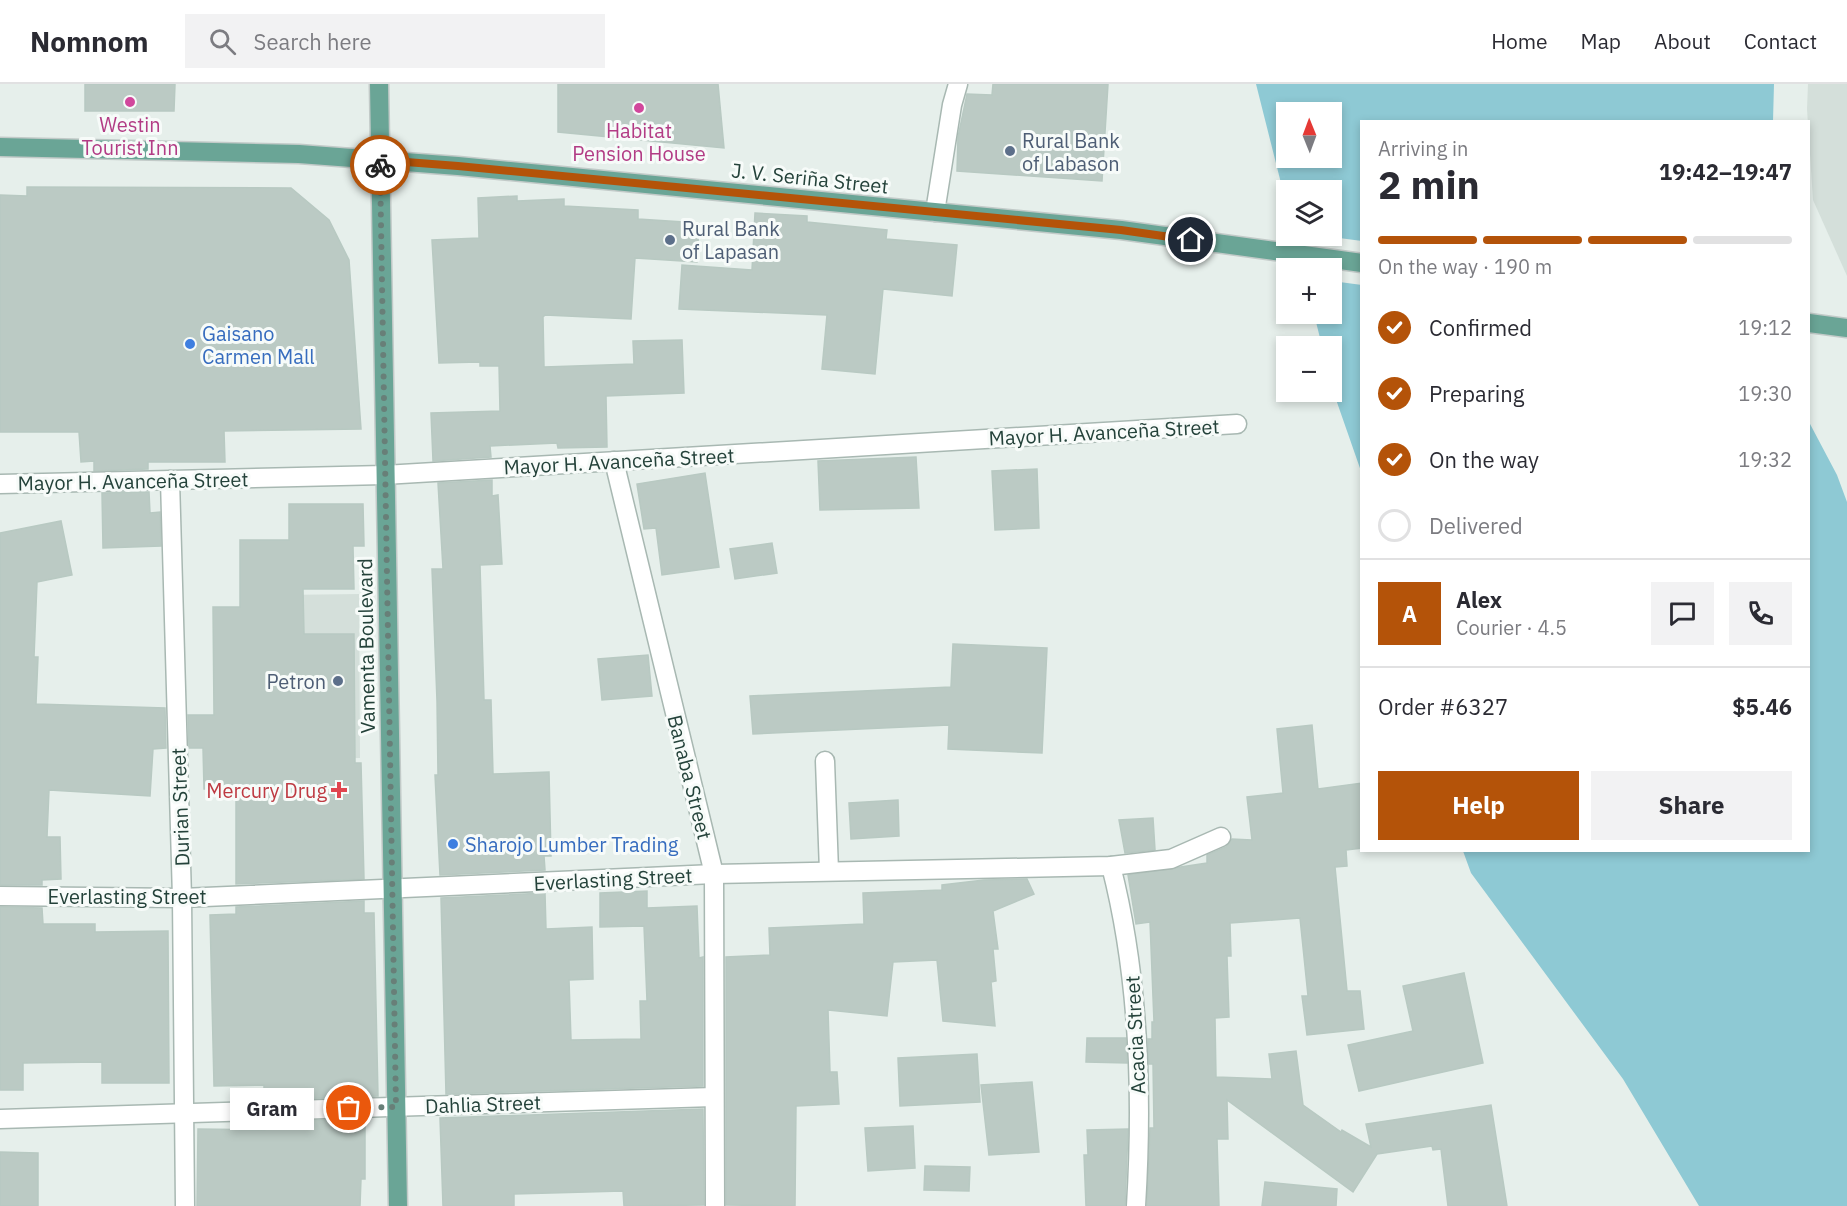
<!DOCTYPE html>
<html lang="en">
<head>
<meta charset="utf-8">
<style>
	body { margin:0; font-family:"IBM Plex Sans",sans-serif; background:#f2f2f3; color:#2b2b33; height:100vh; display:flex; flex-direction:column; font-size:22px; white-space:nowrap }
	* { box-sizing:border-box; margin:0 }
	p { font-size:20px; color:#7c7c81 }
	.icon { flex:none; width:33px; height:33px; fill:none; stroke:currentColor; stroke-width:2; stroke-linecap:round; stroke-linejoin:round }
	.map { position:relative; flex:1; overflow:hidden }
	.side { position:absolute; left:1360px; top:36px; width:450px; height:732px; display:flex; flex-direction:column; background:#fff; border-radius:0px; box-shadow:0 3px 9px #0003 }
	.side>* { flex:none }
	.needle { width:39px; rotate:359deg }
	.controls { position:absolute; left:1276px; top:18px; display:grid; gap:12px }
	.controls a { display:grid; place-items:center; width:66px; height:66px; border-radius:0px; background:#fff; box-shadow:0 3px 9px #0003; font-size:30px }
	.pin { position:absolute; display:grid; place-items:center; width:51px; height:51px; color:#fff; margin:-26px; border:3px solid #fff; border-radius:50%; box-shadow:0 2px 6px #0007 }
	.courier { position:absolute; display:grid; place-items:center; width:60px; height:60px; margin:-30px; border:4px solid #b45309; border-radius:50%; background:#fff; color:#222; box-shadow:0 2px 8px #0007 }
	.bubble { position:absolute; height:42px; border-radius:0px; background:#fff; box-shadow:0 3px 9px #0003; font-size:20px; font-weight:700; line-height:42px; text-align:center }
	.headline em { font-style:normal; font-weight:700 }
	.headline div { display:flex; flex-direction:column-reverse }
	.headline { display:flex; align-items:center; justify-content:space-between; height:102px; padding:0 18px }
	h1 { font-size:39px; font-weight:700; line-height:45px }
	.bar { display:grid; grid-template-columns:repeat(4,1fr); gap:9px 6px; align-content:center; height:72px; padding:0 18px }
	.bar i { height:8px; border-radius:4px; background:#e1e1e2 }
	.bar .selected { background:#b45309 }
	.bar p { grid-column:span 4 }
	.line { display:flex; align-items:center; gap:15px; padding:0 18px; border-top:2px solid #e1e1e2 }
	.line div { flex:1 }
	.round { display:grid; place-items:center; flex:none; width:63px; height:63px; border-radius:0px; background:#f2f2f3 }
	ol { padding:0 18px; list-style:none }
	li { display:flex; align-items:center; gap:18px; height:66px }
	li p { margin-inline-start:auto }
	li .icon { padding:6px; border-radius:50%; background:#b45309; color:#fff; stroke-width:4 }
	li:last-child { color:#7c7c81 }
	li i { width:33px; height:33px; border:3px solid #e1e1e2; border-radius:50% }
	.cta { display:flex; gap:12px; margin-top:auto; padding:12px 18px }
	.cta a { flex:1; height:69px; border-radius:0px; background:#b45309; color:#fff; font-size:24px; font-weight:700; line-height:69px; text-align:center }
	.cta a+a { background:#f2f2f3; color:#2b2b33 }
	header { display:flex; align-items:center; gap:36px; box-sizing:border-box; height:84px; padding:0 30px; background:#fff; border-bottom:2px solid #e1e1e2 }
	header strong { font-size:28px }
	nav { display:flex; gap:33px; margin-inline-start:auto; font-size:21px }
	.search { width:420px; height:54px; background:#f2f2f3; display:flex; align-items:center; gap:15px; box-sizing:border-box; padding:0 21px; border-radius:0px; color:#7c7c81; font-size:22px }
	.map>svg:first-child { display:block }
	.built { fill:#d4dfda }
	.water { fill:#8ec9d4; fill-rule:evenodd }
	.pier { fill:#e6efeb }
	.building { fill:#bbcac4; stroke:#b8c9c2; stroke-width:1.5 }
	.lines { fill:none; stroke-linecap:round; stroke-linejoin:round }
	.minor-casing { stroke:#a8b8b2; stroke-width:21 }
	.major-casing { stroke:#c2cac8; stroke-width:21 }
	.minor { stroke:#fff; stroke-width:18 }
	.major { stroke:#6aa596; stroke-width:18 }
	.done { stroke:#687f78; stroke-width:6; stroke-dasharray:0 10.8 }
	.route { stroke:#b45309; stroke-width:8 }
	.hotel-dot { fill:#d1479c; stroke:#f7fbf9; stroke-width:2 }
	.service-dot { fill:#5c6f8a; stroke:#f7fbf9; stroke-width:2 }
	.shop-dot { fill:#3f7fe0; stroke:#f7fbf9; stroke-width:2 }
	.health-dot { fill:#e0444e; stroke:#f7fbf9; stroke-width:2 }
	.labels { text-anchor:middle; dominant-baseline:central; stroke-width:6; stroke-linejoin:round; paint-order:stroke }
	.hotel-label { font-size:20px; fill:#b23c85; stroke:#f7fbf9 }
	.service-label { font-size:20px; fill:#4e5e75; stroke:#f7fbf9; text-anchor:start }
	.street-label { font-size:20px; fill:#24423a; stroke:#f7fbf9 }
	.shop-label { font-size:20px; fill:#366cbe; stroke:#f7fbf9; text-anchor:start }
	.health-label { font-size:20px; fill:#be3a42; stroke:#f7fbf9; text-anchor:end }
</style>
</head>
<body>
<header>
<strong>Nomnom</strong>
<div class="search"><svg class="icon" aria-label="search" viewBox="0 0 24 24"><circle cx="10" cy="10" r="6"/><path d="M15 15l6 6"/></svg>Search here</div>
<nav><a>Home</a><a>Map</a><a>About</a><a>Contact</a></nav>
</header>
<div class="map">
<svg width="1847" height="1122" viewBox="0 0 1847 1122">
	<rect width="100%" height="100%" fill="#e6efeb"/>
	<g class="built">
		<polygon points="1808,0 1847,0 1847,192 1813,116 1807,25"/>
		<polygon points="359,510 360,674 282,675 282,511"/>
	</g>
	<g class="water">
		<path d="M1256 0H1774L1773 37 1362 38V390L1332 304V262H1322L1314 230H1332V184L1294 152H1332V106H1287V123ZM1287 28H1332V74H1287Z"/>
		<polygon points="1809,338 1837,391 1847,418 1847,1122 1699,1122 1623,995 1471,789 1463,767 1809,766"/>
	</g>
	<polygon class="pier" points="1291,152 1324,152 1362,157 1362,201 1332,197 1332,184 1299,184"/>
	<g class="building">
		<polygon points="85,0 175,0 174,27 85,27"/>
		<polygon points="558,0 718,0 724,64 558,48"/>
		<polygon points="993,0 1108,0 1102,97 957,87 958,53 967,10 992,11"/>
		<polygon points="27,103 291,104 329,136 349,176 361,345 224,347 225,378 148,378 148,385 94,387 94,377 81,378 79,348 0,348 0,111 27,112"/>
		<polygon points="517,112 517,117 564,115 564,122 638,126 638,135 699,139 697,178 635,174 631,235 545,231 543,233 544,283 634,280 633,257 682,256 684,309 606,312 607,363 558,364 557,359 490,362 491,373 433,377 431,329 500,327 499,282 480,282 480,278 439,279 432,156 479,154 478,114"/>
		<polygon points="755,129 807,132 807,138 887,146 886,155 957,161 952,212 883,205 875,290 822,285 827,231 679,225 682,181 752,186"/>
		<polygon points="916,373 919,424 820,426 818,377"/>
		<polygon points="1037,385 1039,444 995,446 992,387"/>
		<polygon points="705,389 719,483 662,491 656,444 644,445 637,400"/>
		<polygon points="492,396 492,412 498,411 502,480 480,481 484,616 491,616 493,690 549,688 551,772 544,772 545,786 440,791 435,691 438,691 437,617 432,485 443,485 438,399"/>
		<polygon points="149,408 150,429 160,428 161,462 103,464 102,409"/>
		<polygon points="289,420 363,420 364,462 353,462 354,505 303,505 304,550 354,550 355,679 361,679 364,795 236,800 236,705 204,705 203,664 189,664 188,631 214,631 213,523 240,523 240,456 289,456"/>
		<polygon points="61,437 72,491 37,498 34,573 38,573 36,620 165,624 166,664 153,665 150,712 49,706 47,753 60,753 61,795 42,796 42,801 0,801 0,449"/>
		<polygon points="772,459 777,489 735,495 730,465"/>
		<polygon points="953,560 1047,564 1042,669 948,665 949,641 753,650 750,612 951,603"/>
		<polygon points="648,571 652,612 602,616 598,575"/>
		<polygon points="1312,641 1318,705 1362,699 1362,764 1346,766 1347,782 1335,783 1347,907 1360,907 1364,945 1307,951 1302,912 1308,912 1300,834 1230,839 1231,872 1227,872 1229,933 1215,934 1216,993 1272,995 1269,970 1296,967 1303,1021 1341,1048 1342,1046 1371,1063 1366,1040 1491,1021 1507,1122 1448,1122 1441,1065 1433,1066 1432,1062 1377,1070 1353,1108 1227,1016 1228,1055 1217,1055 1219,1122 1147,1122 1150,1044 1154,1044 1153,980 1149,980 1148,955 1152,955 1152,938 1154,938 1150,838 1136,840 1128,791 1207,779 1207,771 1226,763 1232,755 1252,756 1247,713 1283,709 1277,645"/>
		<polygon points="898,716 899,752 851,755 849,719"/>
		<polygon points="1153,734 1155,766 1125,769 1119,736"/>
		<polygon points="1027,795 1034,810 993,827 998,865 993,865 996,897 991,898 995,942 943,937 937,876 893,878 887,932 828,926 830,988 837,988 839,1020 796,1022 795,1122 726,1121 726,873 770,871 769,844 864,840 863,809 942,806 942,801 984,796"/>
		<polygon points="647,807 647,824 697,822 699,874 703,873 703,1002 446,1010 441,814 545,809 546,845 592,843 593,895 569,896 571,956 641,955 640,917 647,917 644,842 600,843 600,809"/>
		<polygon points="364,817 364,829 374,829 378,1012 264,1016 264,1001 214,1002 210,831 236,830 236,823"/>
		<polygon points="0,823 42,824 43,840 95,840 95,848 168,847 169,999 102,999 102,978 23,979 23,1006 0,1006"/>
		<polygon points="1464,889 1483,979 1359,1007 1348,961 1413,947 1403,902"/>
		<polygon points="1087,954 1126,954 1127,979 1086,978"/>
		<polygon points="977,970 980,1018 900,1022 898,974"/>
		<polygon points="1032,998 1039,1068 989,1071 981,1001"/>
		<polygon points="703,1025 704,1121 624,1122 623,1107 514,1110 514,1122 443,1122 440,1034"/>
		<polygon points="365,1035 365,1095 361,1095 360,1122 197,1122 198,1045 265,1046 265,1038"/>
		<polygon points="913,1042 915,1084 868,1087 865,1044"/>
		<polygon points="1128,1045 1125,1122 1086,1122 1084,1071 1088,1071 1087,1046"/>
		<polygon points="0,1068 38,1069 38,1122 0,1122"/>
		<polygon points="925,1082 970,1083 969,1107 924,1106"/>
		<polygon points="1265,1098 1337,1105 1336,1122 1262,1122"/>
	</g>
	<g class="lines">
		<g class="minor-casing">
			<g id="minor">
				<polyline points="935,128 952,21 958,0"/>
				<polyline points="614,377 714,790 715,1122"/>
				<polyline points="170,396 182,814 185,1122"/>
				<polyline points="0,400 384,391 1237,340"/>
				<polyline points="825,677 829,787"/>
				<path d="M1111 782C1139 891 1143 1009 1136 1122"/>
				<polyline points="0,812 182,814 714,790 1111,782 1171,775 1221,753"/>
				<polyline points="0,1035 714,1013"/>
			</g>
		</g>
		<g class="major-casing">
			<g id="major">
				<polyline points="379,0 398,1122"/>
				<polyline points="0,63 299,70 458,82 1121,146 1362,179"/>
				<polyline points="1809,239 1847,244"/>
			</g>
		</g>
		<use href="#minor" class="minor"/>
		<use href="#major" class="major"/>
	</g>
	<g class="lines">
		<polyline class="done" points="349,1024 396,1023 380,81"/>
		<polyline class="route" points="380,81 380,76 458,82 1121,146 1191,156"/>
	</g>
	<g class="hotel-dot">
		<circle cx="130" cy="18" r="6"/>
		<circle cx="639" cy="24" r="6"/>
	</g>
	<g class="service-dot">
		<circle cx="1010" cy="67" r="6"/>
		<circle cx="670" cy="156" r="6"/>
		<circle cx="338" cy="597" r="6"/>
	</g>
	<g class="shop-dot">
		<circle cx="190" cy="260" r="6"/>
		<circle cx="453" cy="760" r="6"/>
	</g>
	<path class="health-dot" d="M336 697h6v6h6v6h-6v6h-6v-6h-6v-6h6z"/>
	<g class="labels">
		<g class="hotel-label">
			<text x="130" y="40">Westin<tspan x="130" dy="23">Tourist Inn</tspan></text>
			<text x="639" y="46">Habitat<tspan x="639" dy="23">Pension House</tspan></text>
		</g>
		<g class="service-label">
			<text x="1022" y="56">Rural Bank<tspan x="1022" dy="23">of Labason</tspan></text>
			<text x="682" y="144">Rural Bank<tspan x="682" dy="23">of Lapasan</tspan></text>
			<text x="326" y="597" text-anchor="end">Petron</text>
		</g>
		<g class="street-label">
			<text transform="translate(810 94) rotate(6)">J. V. Seriña Street</text>
			<text transform="translate(1104 348) rotate(-3)">Mayor H. Avanceña Street</text>
			<text transform="translate(619 377) rotate(-3)">Mayor H. Avanceña Street</text>
			<text transform="translate(133 397) rotate(-1)">Mayor H. Avanceña Street</text>
			<text transform="translate(366 562) rotate(-91)">Vamenta Boulevard</text>
			<text transform="translate(690 693) rotate(76)">Banaba Street</text>
			<text transform="translate(180 723) rotate(-92)">Durian Street</text>
			<text transform="translate(613 795) rotate(-3)">Everlasting Street</text>
			<text x="127" y="812">Everlasting Street</text>
			<text transform="translate(1135 951) rotate(-93)">Acacia Street</text>
			<text transform="translate(483 1020) rotate(-2)">Dahlia Street</text>
		</g>
		<g class="shop-label">
			<text x="202" y="249">Gaisano<tspan x="202" dy="23">Carmen Mall</tspan></text>
			<text x="465" y="760">Sharojo Lumber Trading</text>
		</g>
		<g class="health-label">
			<text x="327" y="706">Mercury Drug</text>
		</g>
	</g>
</svg>
<div class="controls">
<a><svg class="needle" viewBox="-14 -14 28 28"><path d="M0-13l5 13h-10z" fill="#e53935"/><path d="M0 13l5-13h-10z" fill="#7c7c81"/></svg></a>
<a><svg class="icon" aria-label="layers" viewBox="0 0 24 24"><path d="M12 4l9 5-9 5-9-5zM3 14l9 5 9-5"/></svg></a>
<a>+</a>
<a>−</a>
</div>
<div class="pin" style="left:349px;top:1024px;background:#ea580c"><svg class="icon" aria-label="bag" viewBox="0 0 24 24"><path d="M5 8h14l-1 12H6zM9 8a3 3 0 0 1 6 0"/></svg></div>
<div class="pin" style="left:1191px;top:156px;background:#1f2937"><svg class="icon" aria-label="home" viewBox="0 0 24 24"><path d="M3 11l9-7 9 7M6 9v11h12V9"/></svg></div>
<div class="courier" style="left:380px;top:81px"><svg class="icon" aria-label="bike" viewBox="0 0 24 24"><circle cx="6" cy="16" r="4"/><circle cx="18" cy="16" r="4"/><path d="M6 16l4-8h5l3 8M10 8l3 8H6M13 5h3"/></svg></div>
<div class="bubble" style="left:230px;top:1004px;width:84px">Gram</div>
<section class="side">
<div class="headline"><div><h1>2 min</h1><p>Arriving in</p></div><em>19:42–19:47</em></div>
<div class="bar"><i class="selected"></i><i class="selected"></i><i class="selected"></i><i></i><p>On the way · 190 m</p></div>
<ol>
<li><svg class="icon" aria-label="check" viewBox="0 0 24 24"><path d="M5 12l5 5 9-10"/></svg>Confirmed<p>19:12</p></li>
<li><svg class="icon" aria-label="check" viewBox="0 0 24 24"><path d="M5 12l5 5 9-10"/></svg>Preparing<p>19:30</p></li>
<li><svg class="icon" aria-label="check" viewBox="0 0 24 24"><path d="M5 12l5 5 9-10"/></svg>On the way<p>19:32</p></li>
<li><i></i>Delivered</li>
</ol>
<div class="line" style="height:108px"><b class="round" style="background:#b45309;color:#fff">A</b><div><b>Alex</b><p>Courier · 4.5</p></div><a class="round"><svg class="icon" aria-label="chat" viewBox="0 0 24 24"><path d="M4 5h16v11H9l-5 4z"/></svg></a><a class="round"><svg class="icon" aria-label="phone" viewBox="0 0 24 24"><path d="M5 4h4l2 5-3 2q2 4 5 5l2-3 5 2v4C11 20 4 13 5 4z"/></svg></a></div>
<div class="line" style="height:78px"><div>Order #6327</div><b>$5.46</b></div>
<div class="cta"><a>Help</a><a>Share</a></div>
</section>
</div>
</body>
</html>
